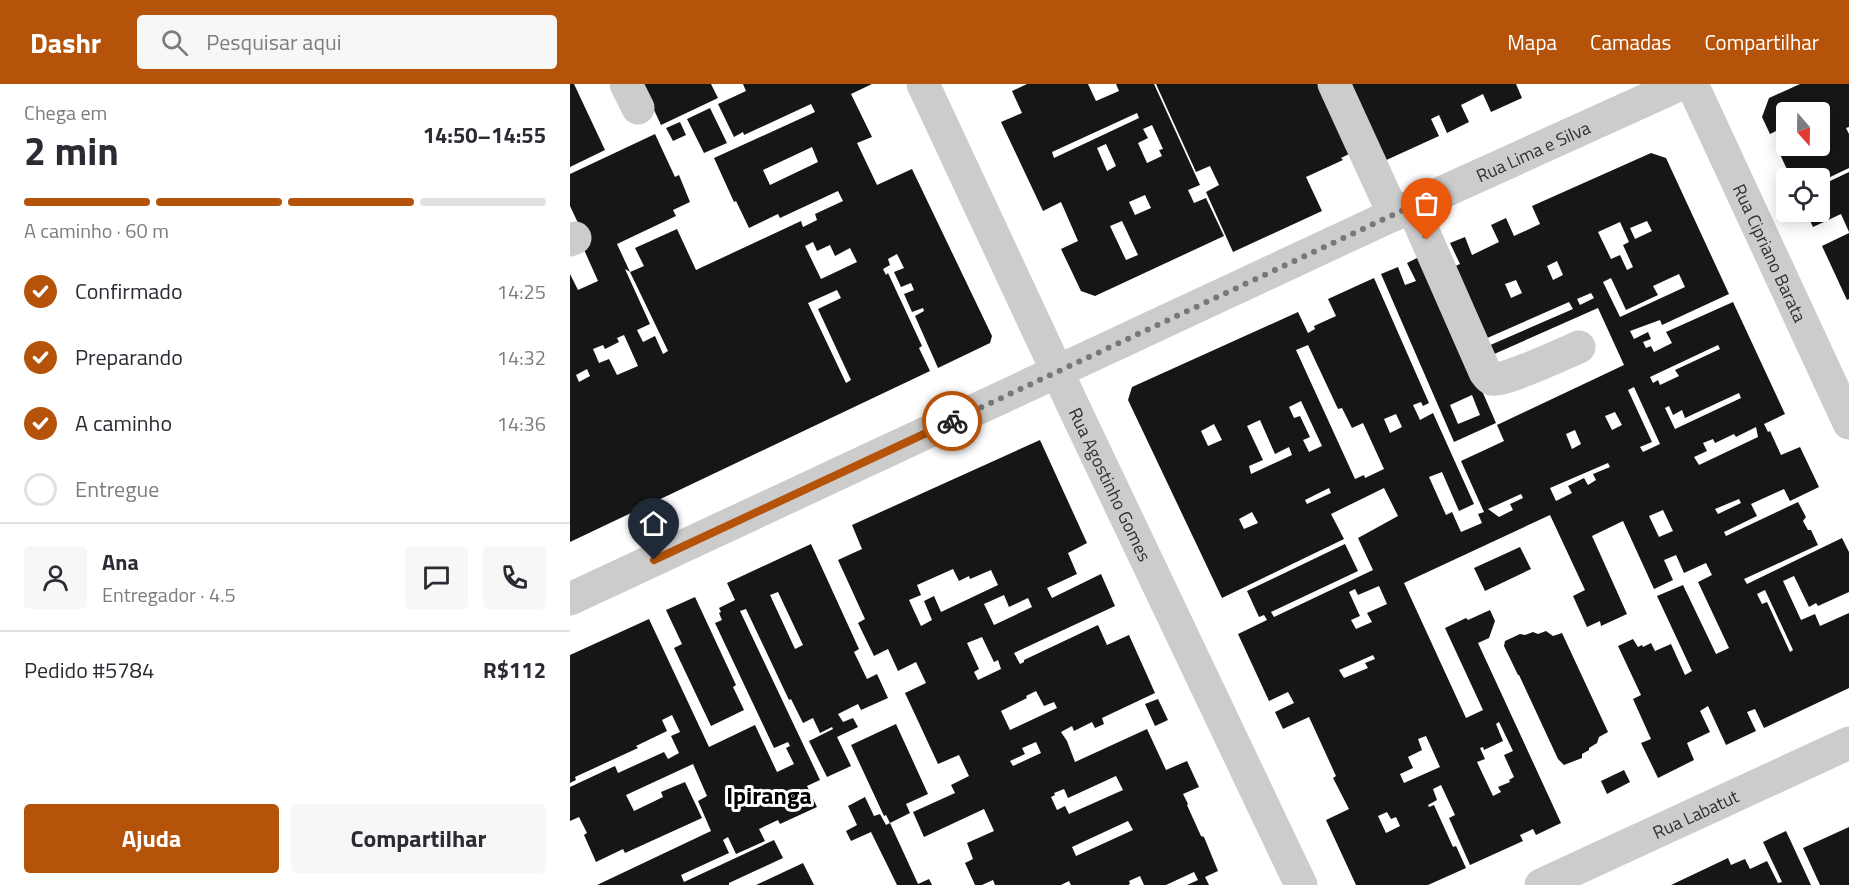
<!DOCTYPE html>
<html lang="pt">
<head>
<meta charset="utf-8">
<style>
	body { margin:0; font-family:"Titillium Web",sans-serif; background:#f7f7f7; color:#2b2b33; height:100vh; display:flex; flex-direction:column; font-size:22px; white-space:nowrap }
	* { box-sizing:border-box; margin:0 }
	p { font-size:20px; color:#7c7c81 }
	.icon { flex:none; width:33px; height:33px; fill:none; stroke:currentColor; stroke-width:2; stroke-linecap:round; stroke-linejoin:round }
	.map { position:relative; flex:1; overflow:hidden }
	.sheet { display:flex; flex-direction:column; background:#fff; width:570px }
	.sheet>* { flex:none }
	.needle { width:39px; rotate:160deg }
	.controls { position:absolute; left:1206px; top:18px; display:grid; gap:12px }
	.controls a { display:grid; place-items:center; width:54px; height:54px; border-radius:6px; background:#fff; box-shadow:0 3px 15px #0003; font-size:30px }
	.pin { position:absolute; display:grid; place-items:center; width:51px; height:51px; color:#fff; margin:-62px -26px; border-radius:50% 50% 50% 0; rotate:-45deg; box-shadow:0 0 6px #0007 }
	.pin .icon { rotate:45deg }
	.courier { position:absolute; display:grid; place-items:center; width:60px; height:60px; margin:-30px; border:4px solid #b45309; border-radius:50%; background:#fff; color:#222; box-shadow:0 2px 8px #0007 }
	.headline em { font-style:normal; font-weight:700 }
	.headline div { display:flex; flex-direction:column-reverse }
	.headline { display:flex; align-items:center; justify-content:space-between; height:102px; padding:0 24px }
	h1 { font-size:39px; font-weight:700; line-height:45px }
	.bar { display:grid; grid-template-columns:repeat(4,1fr); gap:9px 6px; align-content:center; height:72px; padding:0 24px }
	.bar i { height:8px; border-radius:4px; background:#e1e1e2 }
	.bar .active { background:#b45309 }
	.bar p { grid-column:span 4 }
	.line { display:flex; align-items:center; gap:15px; padding:0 24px; border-top:2px solid #e1e1e2 }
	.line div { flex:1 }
	.round { display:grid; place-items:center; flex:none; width:63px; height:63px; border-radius:6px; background:#f7f7f7 }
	ol { padding:0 24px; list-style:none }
	li { display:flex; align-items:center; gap:18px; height:66px }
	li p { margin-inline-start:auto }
	li .icon { padding:6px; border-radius:50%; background:#b45309; color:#fff; stroke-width:4 }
	li:last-child { color:#7c7c81 }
	li i { width:33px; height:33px; border:3px solid #e1e1e2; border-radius:50% }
	.primary-button { display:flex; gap:12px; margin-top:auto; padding:12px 24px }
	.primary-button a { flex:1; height:69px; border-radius:6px; background:#b45309; color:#fff; font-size:24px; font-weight:700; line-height:69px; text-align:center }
	.primary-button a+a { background:#f7f7f7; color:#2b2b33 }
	header { display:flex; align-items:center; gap:36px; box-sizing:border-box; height:84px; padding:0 30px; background:#b45309; color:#fff }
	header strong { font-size:28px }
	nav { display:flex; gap:33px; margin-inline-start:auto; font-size:21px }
	.search { width:420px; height:54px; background:#f7f7f7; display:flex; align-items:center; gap:15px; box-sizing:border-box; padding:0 21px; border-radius:6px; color:#7c7c81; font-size:22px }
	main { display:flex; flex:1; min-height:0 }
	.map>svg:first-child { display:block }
	.building { fill:#161616; fill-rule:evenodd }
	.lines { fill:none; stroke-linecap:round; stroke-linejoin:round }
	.minor { stroke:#ccc; stroke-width:33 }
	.tertiary { stroke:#ccc; stroke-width:33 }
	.done { stroke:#787878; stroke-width:6; stroke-dasharray:0 10.8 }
	.route { stroke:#b45309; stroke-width:8 }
	.labels { text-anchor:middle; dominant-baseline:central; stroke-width:6; stroke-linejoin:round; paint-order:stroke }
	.street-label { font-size:18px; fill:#2f2f2f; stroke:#fff }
	.district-label { font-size:24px; font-weight:bold; fill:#000; stroke:#fff }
</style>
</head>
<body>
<header>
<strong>Dashr</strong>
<div class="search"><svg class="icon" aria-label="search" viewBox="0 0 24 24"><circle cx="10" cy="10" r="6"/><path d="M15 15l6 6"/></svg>Pesquisar aqui</div>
<nav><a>Mapa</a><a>Camadas</a><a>Compartilhar</a></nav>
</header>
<main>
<section class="sheet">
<div class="headline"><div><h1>2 min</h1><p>Chega em</p></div><em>14:50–14:55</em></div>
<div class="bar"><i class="active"></i><i class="active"></i><i class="active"></i><i></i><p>A caminho · 60 m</p></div>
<ol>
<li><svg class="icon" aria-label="check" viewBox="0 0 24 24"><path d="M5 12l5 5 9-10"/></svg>Confirmado<p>14:25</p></li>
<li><svg class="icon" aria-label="check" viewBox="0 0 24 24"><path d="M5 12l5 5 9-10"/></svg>Preparando<p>14:32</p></li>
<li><svg class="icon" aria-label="check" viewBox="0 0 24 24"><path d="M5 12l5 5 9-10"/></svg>A caminho<p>14:36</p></li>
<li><i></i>Entregue</li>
</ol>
<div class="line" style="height:108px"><a class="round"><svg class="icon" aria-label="person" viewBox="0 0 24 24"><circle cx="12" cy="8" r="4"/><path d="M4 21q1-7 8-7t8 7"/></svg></a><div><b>Ana</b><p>Entregador · 4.5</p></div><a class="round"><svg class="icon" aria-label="chat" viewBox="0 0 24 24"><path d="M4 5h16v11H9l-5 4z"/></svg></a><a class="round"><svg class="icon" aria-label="phone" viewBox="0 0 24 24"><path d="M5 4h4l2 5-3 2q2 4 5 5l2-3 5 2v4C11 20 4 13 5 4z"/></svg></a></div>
<div class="line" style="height:78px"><div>Pedido #5784</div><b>R$112</b></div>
<div class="primary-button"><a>Ajuda</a><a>Compartilhar</a></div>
</section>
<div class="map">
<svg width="1279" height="801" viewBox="0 0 1279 801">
	<rect width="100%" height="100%" fill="#fff"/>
	<g class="building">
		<polygon points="0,0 4,0 35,66 0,83"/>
		<polygon points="72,0 141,0 148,14 91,41"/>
		<path d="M173 0H302L281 10 302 53 287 59 307 101 342 85 422 252 420 259 368 284 345 232 354 227 353 224 342 228 334 210 344 206 341 199 331 203 324 188 334 184 327 170 318 175 320 181 313 185 316 191 318 189 352 262 349 264 360 287 0 458V190L8 206 28 197 3 141 8 139 0 122V90L85 50 105 93 109 91 120 118 103 126 106 132 47 160 60 188 74 182 65 164 107 145 126 186 231 137 233 143 247 136 245 130 273 117 268 107 210 134 208 130 179 144 166 117 164 118 144 74 245 28 241 20 174 51 173 48 164 53 148 20 176 7ZM242 63 248 78 200 101 193 86ZM243 158 247 167 260 161 265 172 280 164 287 178 251 195 235 162ZM55 185 60 188 98 267 93 270 85 252 73 258 67 246 80 240ZM267 206 271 214 248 225 281 296 276 299 238 219ZM54 251 68 282 47 291 39 275 29 279 23 265 33 261 35 265 49 258 47 254ZM17 285 20 292 9 298 6 291Z"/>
		<path d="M457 0H518L526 17 549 7 546 0H584L630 101 618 106 624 119 636 114 654 152 525 212 511 207 491 165 508 157 491 118 473 127 431 38 452 29 442 7ZM567 29 569 34 484 74 482 68ZM582 41 593 65 589 66 592 72 577 79 568 59 578 54 573 45ZM536 60 546 82 537 87 527 64ZM575 111 581 124 565 131 559 118ZM552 137 568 171 556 176 540 142Z"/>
		<polygon points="586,0 751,0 783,68 771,74 773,76 736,93 752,127 663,168 636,108 649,101 640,82 626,88"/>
		<polygon points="776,0 946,0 952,14 921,28 913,10 891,21 899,38 877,49 869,31 861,35 869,52 812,78"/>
		<polygon points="1230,0 1279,0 1279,43 1276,44 1279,50 1279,84 1256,95 1258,98 1279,88 1279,148 1271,130 1243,143 1236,128 1250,128 1250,121 1253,120 1250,112 1250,94 1221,94 1208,66 1219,62 1250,62 1250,28 1216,28 1216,42 1200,50 1192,33 1199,14"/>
		<polygon points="140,24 157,59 134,69 117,35"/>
		<polygon points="110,38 116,51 103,57 96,44"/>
		<path d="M1081 69 1096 74 1159 210 1092 241 1090 236 1060 247 1064 255 1078 248 1081 255 1073 258 1076 264 1081 262 1084 268 1102 259 1096 248 1163 218 1215 330 1194 340 1198 348 1200 347 1211 371 1230 363 1249 403 1220 417 1214 405 1181 420 1187 432 1154 448 1156 452 1228 418 1236 433 1233 437 1238 446H1241L1248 461 1174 495 1177 500 1272 454 1279 468V508L1248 522 1246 519 1239 523 1224 492 1213 497 1231 536 1245 530 1250 542 1279 529V604L1194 644 1185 625 1177 628 1186 647 1156 661 1138 622 1130 627 1140 648 1117 659 1124 676 1088 694 1071 659 1081 655 1063 615 1071 611 1048 562 1063 555 1068 563 1072 561 1073 563 1081 559 1085 567 1101 560 1115 591 1122 587 1087 512 1113 501 1146 570 1159 564 1128 498 1142 491 1136 479 1114 489 1106 471 1094 476 1103 496 1084 505 1053 437 1022 452 1057 530 1031 542 1030 537 1017 543 1003 512 1015 506 980 431 834 499 896 634 913 626 875 544 896 534 898 536 920 526 925 537 919 554 908 559 991 739 966 751 963 745 950 751 953 757 900 781 879 734 885 731 871 701 863 705 867 716 858 721 859 723 864 721 883 763 886 762 896 784 858 801H786L756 736 779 725 763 694 766 692 739 633 713 645 705 628 724 619 718 608 699 617 668 550 697 536 694 531 689 533 677 507 775 460 788 487 701 528 704 533 803 486 788 454 828 432 814 404 761 430 774 455 652 514 558 316 562 303 728 228 738 249 745 245 744 242 766 232 758 215 804 194 859 319 853 322 851 318 843 321 850 336 863 329 904 420 889 427 872 388 859 393 876 431 882 428 891 448 912 439 908 430 914 428 891 377 934 357 927 341 1054 281 1028 224 922 271 918 262 1003 225 999 218 915 255 883 183 890 180 880 159 895 153 902 171 929 158 921 141 936 134 944 152 970 140 962 122ZM1077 137 1082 147 1065 155 1060 144ZM1050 138 1059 158 1053 161 1063 183 1057 186 1050 171 1041 175 1028 148ZM987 177 993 191 983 196 977 182ZM1109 190 1115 203 1050 233 1033 198 1041 194 1056 226 1088 211 1083 202ZM946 196 952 209 941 214 935 200ZM1021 209 1024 214 1010 221 1007 215ZM738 261 768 325 772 324 782 344 793 339 814 385 795 394 794 391 785 395 726 266ZM1148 261 1150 265 1105 286 1109 292 1090 301 1088 296 1083 299 1080 293ZM1064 303 1090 360 1073 368 1070 363 1082 358 1058 306ZM1169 309 1171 314 1105 345 1095 324 1099 322 1103 331 1112 326 1115 334ZM731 317 752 362 739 368 733 356 740 353 730 332 724 334 719 323ZM1045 328 1052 341 1042 346 1035 332ZM826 330 832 343 820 349 814 335ZM690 336 705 370 719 363 722 371 681 390 679 382 693 376 677 342ZM644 340 652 356 638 362 631 347ZM1186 343 1188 353 1129 381 1124 373 1137 367 1133 359 1143 355 1145 359 1164 350 1166 353ZM1005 346 1011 360 1002 365 996 350ZM1038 379 1040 383 1023 390 1026 396 1018 401 1014 394 998 402 1002 409 986 417 980 404ZM759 404 761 409 737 420 735 416ZM951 410 953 414 940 420 943 426 929 433 918 425ZM1169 415 1171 419 1148 430 1145 425ZM1093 426 1103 447 1089 453 1079 432ZM682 428 688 439 674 445 669 435ZM809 502 817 520 797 529 802 538 786 545 781 536 790 532 779 508 785 505 788 511ZM1195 506 1223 566 1220 568 1197 518 1192 520 1187 510ZM803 571 805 575 795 579 798 584 774 594 769 586ZM929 638 943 667 934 671 944 693 939 696 940 698 928 703 931 708 923 712 907 678 915 675 910 664 913 663 914 666 933 657 926 640ZM856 652 870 683 834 699 830 690 843 684 838 673 852 666 848 655ZM817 728 821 735 826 733 830 742 816 749 808 732Z"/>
		<polygon points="1279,149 1279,215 1277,216 1252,162"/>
		<path d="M853 171 926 339 884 358 811 190 828 183 835 201 846 197 837 179ZM902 311 910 331 888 340 880 321Z"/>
		<path d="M470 356 517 459 498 469 507 490 477 504 482 514 531 490 545 522 444 569 450 580 454 578V576L528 541 537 561 559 551 585 609 532 634 534 640 525 644 522 638 504 647 502 642 491 648 497 657 505 678 577 645 596 686 617 677 629 703 613 710 618 720 617 721 631 752 634 753 648 787 635 793 639 801H617L628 796 624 788 596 801H574L570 792 559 797 560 800 558 801H501L499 797 491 801H425L423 796 412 801H405L395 779 403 775 397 759 424 747 414 725 354 753 343 728 385 709 381 701 399 692 389 671 368 680 335 609 356 599 346 578 328 587 318 565 304 572 288 539 295 535 268 476 292 465 282 441ZM383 485 389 497 399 492 400 495 421 486 428 501 371 528 364 512 354 517 362 536 351 542 339 516 351 511 347 501ZM434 511 439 523 458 514 462 523 424 541 414 520ZM412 553 424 578 428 576 431 585 408 596 404 588 409 585 397 559ZM466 607 474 622 484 618 487 624 440 646 431 627 457 614 456 612ZM466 658 471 669 443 682 440 677 455 670 452 664ZM546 692 553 706 499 730 495 722 487 726 481 713 485 711 484 709 494 705 498 714ZM558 737 563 746 506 772 502 763Z"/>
		<path d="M241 460 289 565 284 568 297 595 307 590 318 614 291 626 288 620 268 630 273 638 283 634 288 643 267 653 281 682 257 693 239 657 263 645 262 643 250 649 243 634 233 639 221 615 219 616 176 525 170 527 250 696 237 702 247 723 210 740 208 736 189 745 195 757 166 770 158 753 153 756 159 769 111 791 114 798 204 756 213 774 159 799V801H27L141 747 128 717 137 712 123 680 56 711 64 727 93 713 91 708 115 698 132 734 55 769 53 765 26 778 14 751 17 749 9 733 0 737V703L45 682 48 689 94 668 98 675 109 669 101 652 110 648 102 631 92 636 97 647 66 662 68 664 5 693 6 696 0 699V571L79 535 139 663 185 641 207 688 224 680 216 664 220 662 218 658 204 664 145 539 152 536 149 529 151 528 149 524 165 516 157 499ZM208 508 233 561 225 565 200 511Z"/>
		<polygon points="950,463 961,485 915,507 904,484"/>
		<polygon points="125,513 166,601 163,603 174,626 141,642 104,564 112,560 96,526"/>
		<polygon points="976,547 983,552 992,549 1038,648 1029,653 1027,659 1019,664 1019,666 1012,670 1012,674 994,681 988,675 949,591 948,591 934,562 935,557 950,550 955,551 963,548 968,550"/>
		<polygon points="588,615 598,636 585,642 575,620"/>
		<polygon points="326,640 358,710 336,720 340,729 320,739 316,731 314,732 281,661"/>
		<polygon points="1054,686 1060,698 1037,710 1031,697"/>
		<polygon points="295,713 304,732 310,730 316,741 320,739 348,800 359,795 362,801 327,801 301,748 281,757 276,747 287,741 278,722"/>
		<polygon points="1279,743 1279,801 1250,801 1233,764"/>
		<polygon points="1216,747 1241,801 1101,801 1158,774 1161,781 1175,775 1180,785 1197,777 1208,799 1212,798 1193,758"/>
		<polygon points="233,779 244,801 186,801"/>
	</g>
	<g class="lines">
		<g class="minor">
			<polyline points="56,0 68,24"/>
			<polyline points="764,0 824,131"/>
			<path id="s1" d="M1122 0 1279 339"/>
			<path d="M842 122 915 288C917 291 919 294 922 295 933 298 995 269 1009 263"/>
			<polyline points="0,156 5,154"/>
			<path id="s2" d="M0 515 842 122 1111 0"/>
			<path id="s3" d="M971 801 1279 659"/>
		</g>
		<path class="tertiary" id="s4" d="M353 0 507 330 731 801"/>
	</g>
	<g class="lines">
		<polyline class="done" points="382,337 842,122 857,156"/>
		<polyline class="route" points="84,476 382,337"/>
	</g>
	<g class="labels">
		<g class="street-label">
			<text stroke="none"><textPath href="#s2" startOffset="1062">Rua Lima e Silva</textPath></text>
			<text stroke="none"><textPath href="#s1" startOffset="186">Rua Cipriano Barata</textPath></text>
			<text stroke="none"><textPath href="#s4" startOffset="442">Rua Agostinho Gomes</textPath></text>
			<text stroke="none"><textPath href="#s3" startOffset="170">Rua Labatut</textPath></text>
		</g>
		<g class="district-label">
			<text x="199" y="711">Ipiranga</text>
		</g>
	</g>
</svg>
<div class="controls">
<a><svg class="needle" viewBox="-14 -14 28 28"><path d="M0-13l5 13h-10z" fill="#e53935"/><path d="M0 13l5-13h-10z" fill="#7c7c81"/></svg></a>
<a><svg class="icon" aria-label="locate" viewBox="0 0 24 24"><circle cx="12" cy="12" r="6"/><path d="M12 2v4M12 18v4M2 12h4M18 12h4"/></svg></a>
</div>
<div class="pin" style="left:857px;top:156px;background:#ea580c"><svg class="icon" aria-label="bag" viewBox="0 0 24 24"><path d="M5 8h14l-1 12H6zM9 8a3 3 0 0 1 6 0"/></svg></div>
<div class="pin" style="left:84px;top:476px;background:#1f2937"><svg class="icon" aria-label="home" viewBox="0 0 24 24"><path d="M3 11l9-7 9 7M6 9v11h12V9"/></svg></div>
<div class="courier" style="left:382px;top:337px"><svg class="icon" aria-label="bike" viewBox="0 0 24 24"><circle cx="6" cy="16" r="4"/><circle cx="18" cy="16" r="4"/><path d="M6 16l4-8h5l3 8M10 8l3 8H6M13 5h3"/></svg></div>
</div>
</main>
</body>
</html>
